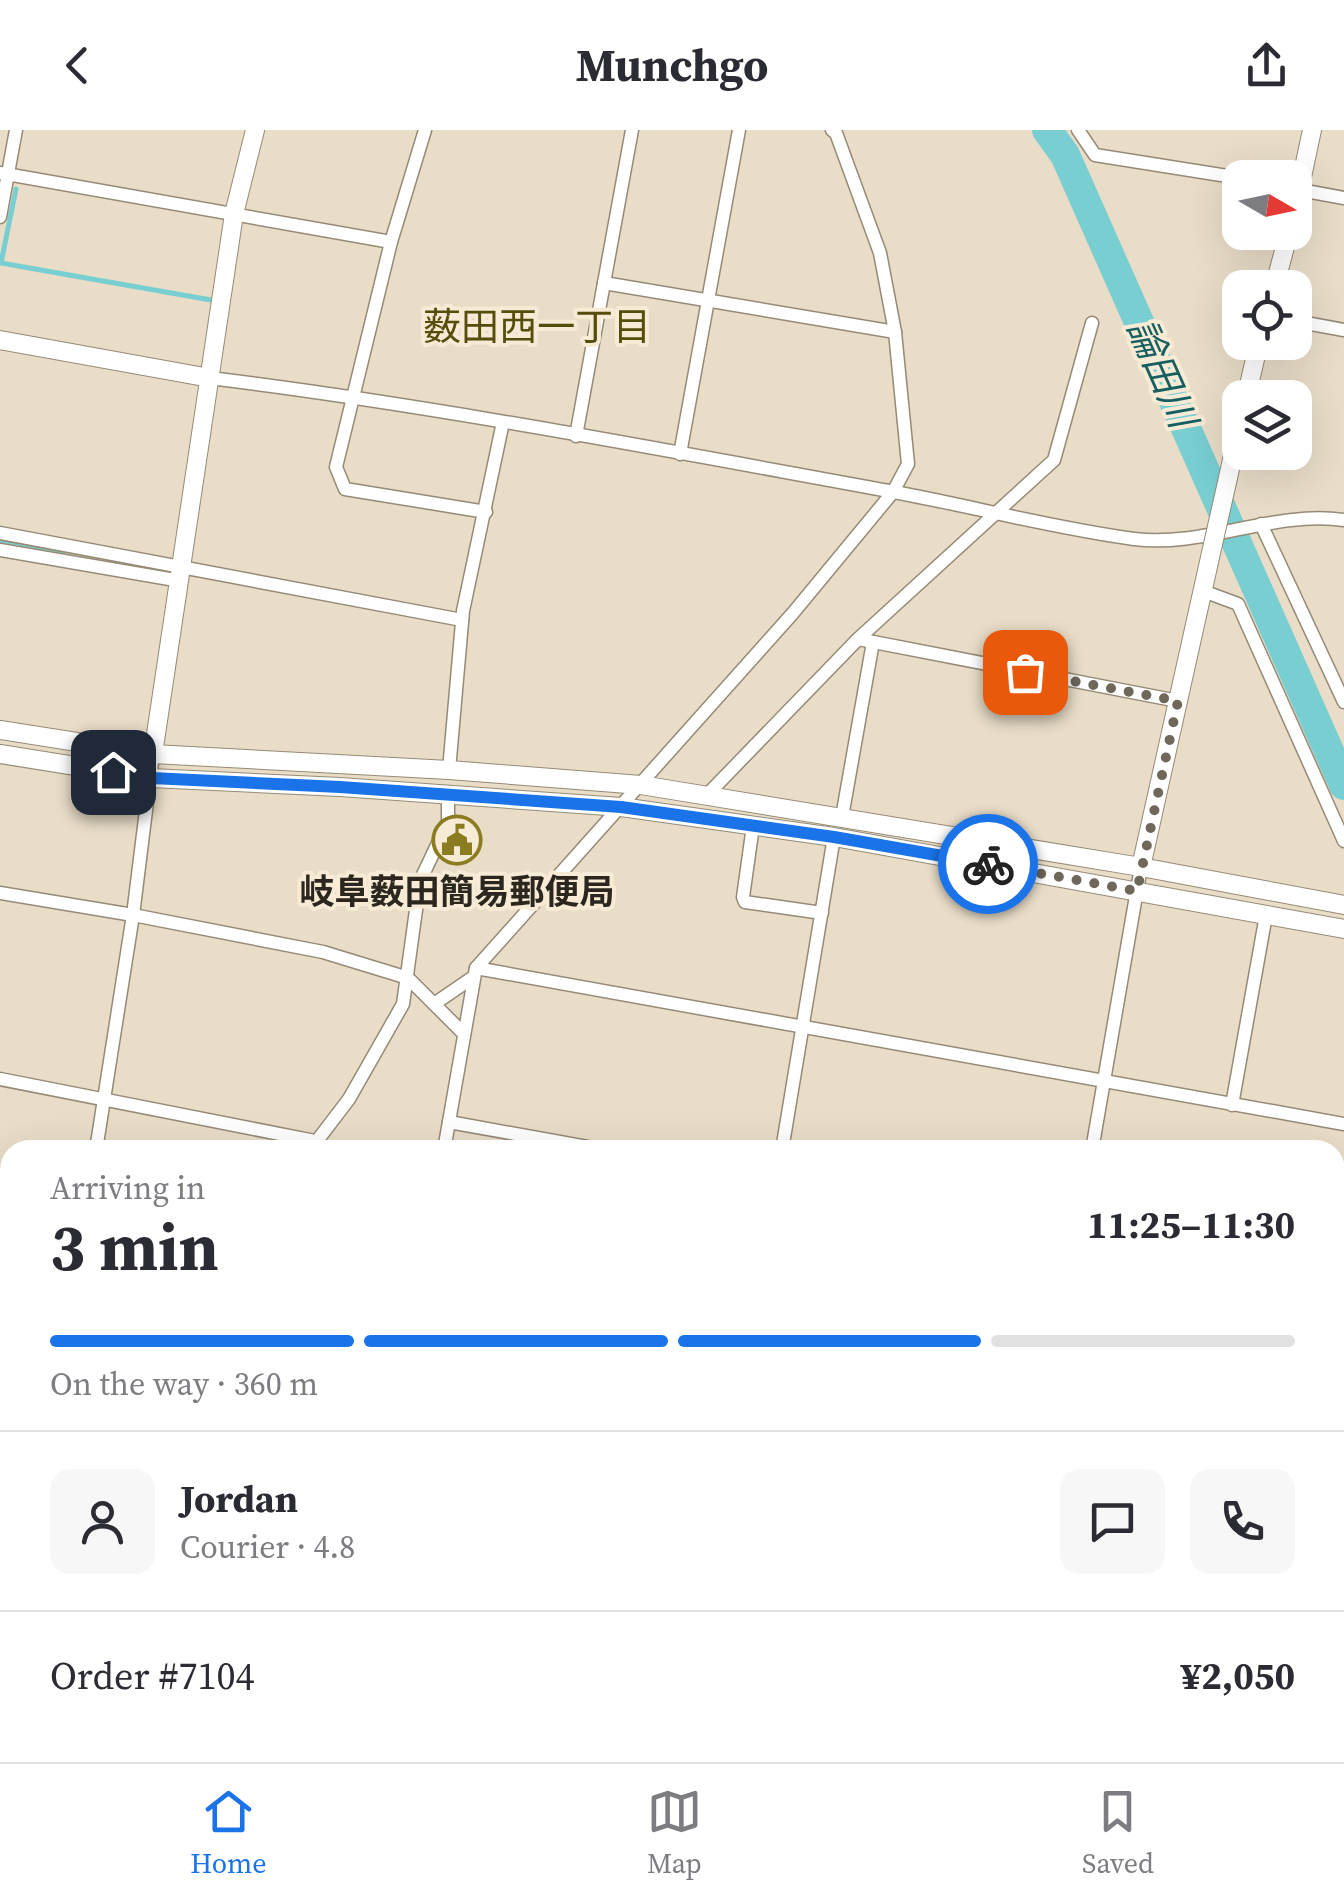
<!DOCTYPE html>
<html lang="en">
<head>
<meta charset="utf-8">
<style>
	body { margin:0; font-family:"Source Serif 4","Noto Sans JP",serif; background:#f7f7f7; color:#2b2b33; height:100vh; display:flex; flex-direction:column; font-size:38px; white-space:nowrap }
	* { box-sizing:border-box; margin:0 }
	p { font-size:32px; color:#7c7c81 }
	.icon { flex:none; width:55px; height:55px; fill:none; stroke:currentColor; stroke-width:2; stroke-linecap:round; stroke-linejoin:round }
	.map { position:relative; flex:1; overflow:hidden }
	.drawer { position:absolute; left:0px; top:1010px; width:1345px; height:622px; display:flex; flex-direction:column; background:#fff; border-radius:30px 30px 0 0; box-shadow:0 10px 40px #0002 }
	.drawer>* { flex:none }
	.needle { width:65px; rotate:99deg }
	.fabs { position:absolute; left:1222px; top:30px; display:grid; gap:20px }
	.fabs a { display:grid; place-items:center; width:90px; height:90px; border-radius:20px; background:#fff; box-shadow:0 10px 40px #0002; font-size:50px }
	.pin { position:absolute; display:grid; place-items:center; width:85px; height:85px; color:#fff; margin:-42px; border-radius:20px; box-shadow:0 5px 15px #0006 }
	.courier { position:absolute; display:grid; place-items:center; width:100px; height:100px; margin:-50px; border:8px solid #1a73e8; border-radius:50%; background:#fff; color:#222; box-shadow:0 2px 12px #0007 }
	.head em { font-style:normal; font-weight:700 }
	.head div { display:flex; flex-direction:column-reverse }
	.head { display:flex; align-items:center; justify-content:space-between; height:170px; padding:0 50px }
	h1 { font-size:65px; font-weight:700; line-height:75px }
	.bar { display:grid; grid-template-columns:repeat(4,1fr); gap:15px 10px; align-content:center; height:120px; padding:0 50px }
	.bar i { height:12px; border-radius:8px; background:#e1e1e2 }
	.bar .current { background:#1a73e8 }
	.bar p { grid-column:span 4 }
	.line { display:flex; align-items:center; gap:25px; padding:0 50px; border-top:2px solid #e1e1e2 }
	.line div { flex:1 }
	.round { display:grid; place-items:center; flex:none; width:105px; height:105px; border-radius:20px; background:#f7f7f7 }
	header { display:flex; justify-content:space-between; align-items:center; height:130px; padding:0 50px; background:#fff; font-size:45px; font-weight:700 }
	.dock { display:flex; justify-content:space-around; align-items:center; height:140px; border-top:2px solid #e1e1e2; background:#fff; font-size:28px; color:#7c7c81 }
	.dock a { display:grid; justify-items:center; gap:5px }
	.dock .current { color:#1a73e8 }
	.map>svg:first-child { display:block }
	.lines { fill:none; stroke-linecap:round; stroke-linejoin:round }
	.stream { stroke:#78ced1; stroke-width:5 }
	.river { stroke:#78ced1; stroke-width:30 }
	.street-casing { stroke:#958a75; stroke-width:15 }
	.secondary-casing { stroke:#958a75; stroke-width:20 }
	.street { stroke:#fff; stroke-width:12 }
	.secondary { stroke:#fff; stroke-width:18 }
	.secondary-bridge-casing { stroke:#958a75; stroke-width:20; stroke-linecap:butt }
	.secondary-bridge { stroke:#fff; stroke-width:18 }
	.done { stroke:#6e675a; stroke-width:10; stroke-dasharray:0 18 }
	.route { stroke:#1a73e8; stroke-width:12 }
	.labels { text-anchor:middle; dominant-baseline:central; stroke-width:8; stroke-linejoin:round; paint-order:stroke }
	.poi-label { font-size:35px; font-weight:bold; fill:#2b271f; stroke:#f7ebd5 }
	.neighbourhood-label { font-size:38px; fill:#564c0c; stroke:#f7ebd5 }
	.water-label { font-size:38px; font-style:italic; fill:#165f61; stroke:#f7ebd5 }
</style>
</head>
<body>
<header><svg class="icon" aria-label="back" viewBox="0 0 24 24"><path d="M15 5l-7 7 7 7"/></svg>Munchgo<svg class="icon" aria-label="share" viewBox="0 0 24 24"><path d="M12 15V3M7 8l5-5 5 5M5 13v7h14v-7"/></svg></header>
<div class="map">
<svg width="1344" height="1632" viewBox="0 0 1344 1632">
	<rect width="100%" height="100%" fill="#e9ddc8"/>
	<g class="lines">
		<g class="stream">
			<polyline points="16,59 1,133 211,170"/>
			<polyline points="0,410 64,421"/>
		</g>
		<polyline class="river" points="1047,0 1065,25 1344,655"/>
		<g class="street-casing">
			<g id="street">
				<polyline points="425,0 391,112 336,337 345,359 486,382"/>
				<polyline points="1078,0 1095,25 1240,48"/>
				<polyline points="0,43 391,112"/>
				<polyline points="1295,59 1344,68"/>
				<polyline points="0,87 16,0"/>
				<polyline points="604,153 895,202"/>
				<polyline points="1295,191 1344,200"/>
				<path d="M210 248C437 276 663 320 889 361 971 376 1052 398 1134 409 1204 418 1273 380 1344 390"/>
				<polyline points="576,306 632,0"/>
				<polyline points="680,324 739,0"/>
				<polyline points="1261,394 1344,572"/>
				<polyline points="0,403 462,490"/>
				<polyline points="0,420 181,451"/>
				<polyline points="1203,461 1238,474 1344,711"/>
				<polyline points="858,509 1178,571"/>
				<polyline points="449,640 463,481 503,292"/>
				<polyline points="707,665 858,509 1054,330 1092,193"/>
				<polyline points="842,687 873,512"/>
				<polyline points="753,696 743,767 745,772 822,783"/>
				<polyline points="0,763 133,785 323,822 408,848 463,903"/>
				<polyline points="476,838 1344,994"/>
				<polyline points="434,874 472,848"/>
				<polyline points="0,949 315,1011"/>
				<polyline points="1232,975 1266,785"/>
				<polyline points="449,992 604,1020"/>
				<polyline points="96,1020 133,785 153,624"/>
				<polyline points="310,1020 349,969 403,874 420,751 448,692 448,664"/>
				<polyline points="444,1020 476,838 793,483 893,362 908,334 895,202 880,123 836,3 832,0"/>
				<polyline points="782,1020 834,707"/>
				<polyline points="1092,1020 1141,737"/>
				<polyline points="1335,1148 1344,1150"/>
				<polyline points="1335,1260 1344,1264"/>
				<polyline points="1335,1343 1344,1328"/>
				<polyline points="0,1376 10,1377"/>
				<polyline points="1335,1405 1344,1407"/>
				<polyline points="1335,1460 1344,1462"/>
				<polyline points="642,1622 665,1632"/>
				<polyline points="87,1632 89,1622"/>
				<polyline points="182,1632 183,1622"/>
				<polyline points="332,1632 334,1622"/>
				<polyline points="844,1632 848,1622"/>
				<polyline points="997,1632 997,1622"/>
				<polyline points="1239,1632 1242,1622"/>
			</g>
		</g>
		<g class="secondary-casing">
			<g id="secondary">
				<polyline points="1295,80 1312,0"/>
				<polyline points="1274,158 1289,102"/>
				<polyline points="0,210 210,248"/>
				<polyline points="1246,268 1259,212"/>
				<polyline points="1228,348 1240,293"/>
				<polyline points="0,600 153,624 449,640 641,655 1141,737 1344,775"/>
				<polyline points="0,624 151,648 340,657 621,677 834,707 1344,799"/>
				<polyline points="153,624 234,84 255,0"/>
				<polyline points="1141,737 1213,414"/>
			</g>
		</g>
		<use href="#street" class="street"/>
		<use href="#secondary" class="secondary"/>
		<g class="secondary-bridge-casing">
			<polyline id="secondary-bridge" points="1213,414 1228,348"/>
		</g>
		<use href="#secondary-bridge" class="secondary-bridge"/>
	</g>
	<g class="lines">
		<polyline class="done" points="988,734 1137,761 1178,571 1025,542"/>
		<polyline class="route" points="113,642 151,648 340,657 621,677 834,707 988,734"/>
	</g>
	<defs>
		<g id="civic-ring" transform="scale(2.5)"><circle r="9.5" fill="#f7ebd5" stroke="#8b7b21" stroke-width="1.5"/><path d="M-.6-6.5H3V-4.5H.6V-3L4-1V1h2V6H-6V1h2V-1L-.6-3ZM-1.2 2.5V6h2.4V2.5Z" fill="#8b7b21"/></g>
	</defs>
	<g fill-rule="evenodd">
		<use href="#civic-ring" x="457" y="710"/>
	</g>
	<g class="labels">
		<g class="poi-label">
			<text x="457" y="762">岐阜薮田簡易郵便局</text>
		</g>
		<g class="neighbourhood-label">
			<text x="537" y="197">薮田西一丁目</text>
		</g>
		<g class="water-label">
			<text transform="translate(1162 243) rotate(66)">論田川</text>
		</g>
	</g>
</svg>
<div class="fabs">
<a><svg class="needle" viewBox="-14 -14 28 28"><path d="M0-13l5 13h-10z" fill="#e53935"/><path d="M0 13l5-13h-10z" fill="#7c7c81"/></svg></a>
<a><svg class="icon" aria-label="locate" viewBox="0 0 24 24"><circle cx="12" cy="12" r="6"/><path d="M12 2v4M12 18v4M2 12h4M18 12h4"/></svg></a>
<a><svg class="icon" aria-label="layers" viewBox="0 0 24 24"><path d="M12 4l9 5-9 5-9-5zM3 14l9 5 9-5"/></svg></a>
</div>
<div class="pin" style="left:1025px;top:542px;background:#ea580c"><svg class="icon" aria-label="bag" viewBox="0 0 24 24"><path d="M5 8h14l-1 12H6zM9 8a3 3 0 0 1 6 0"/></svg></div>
<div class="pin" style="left:113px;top:642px;background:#1f2937"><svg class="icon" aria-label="home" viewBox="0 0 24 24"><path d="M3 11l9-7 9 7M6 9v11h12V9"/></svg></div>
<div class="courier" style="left:988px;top:734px"><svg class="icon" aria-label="bike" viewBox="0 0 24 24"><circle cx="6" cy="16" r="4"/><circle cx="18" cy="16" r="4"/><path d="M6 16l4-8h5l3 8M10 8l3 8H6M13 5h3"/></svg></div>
<section class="drawer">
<div class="head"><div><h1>3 min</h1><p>Arriving in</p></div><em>11:25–11:30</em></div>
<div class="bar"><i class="current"></i><i class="current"></i><i class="current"></i><i></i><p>On the way · 360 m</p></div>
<div class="line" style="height:180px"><a class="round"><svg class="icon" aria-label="person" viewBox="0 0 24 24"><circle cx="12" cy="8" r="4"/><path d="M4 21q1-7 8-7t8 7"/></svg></a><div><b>Jordan</b><p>Courier · 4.8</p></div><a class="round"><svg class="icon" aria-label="chat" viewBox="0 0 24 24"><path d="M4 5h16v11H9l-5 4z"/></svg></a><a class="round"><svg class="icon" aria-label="phone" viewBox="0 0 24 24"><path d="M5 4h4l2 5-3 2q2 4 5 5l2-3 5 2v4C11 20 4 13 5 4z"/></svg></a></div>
<div class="line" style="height:130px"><div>Order #7104</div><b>¥2,050</b></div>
</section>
</div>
<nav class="dock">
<a class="current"><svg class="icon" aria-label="home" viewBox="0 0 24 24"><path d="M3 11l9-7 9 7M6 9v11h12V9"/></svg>Home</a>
<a><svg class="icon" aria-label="map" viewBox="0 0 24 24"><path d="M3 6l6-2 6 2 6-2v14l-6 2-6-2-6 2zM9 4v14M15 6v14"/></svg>Map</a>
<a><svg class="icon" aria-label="saved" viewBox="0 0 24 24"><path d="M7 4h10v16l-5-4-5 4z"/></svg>Saved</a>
</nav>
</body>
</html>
